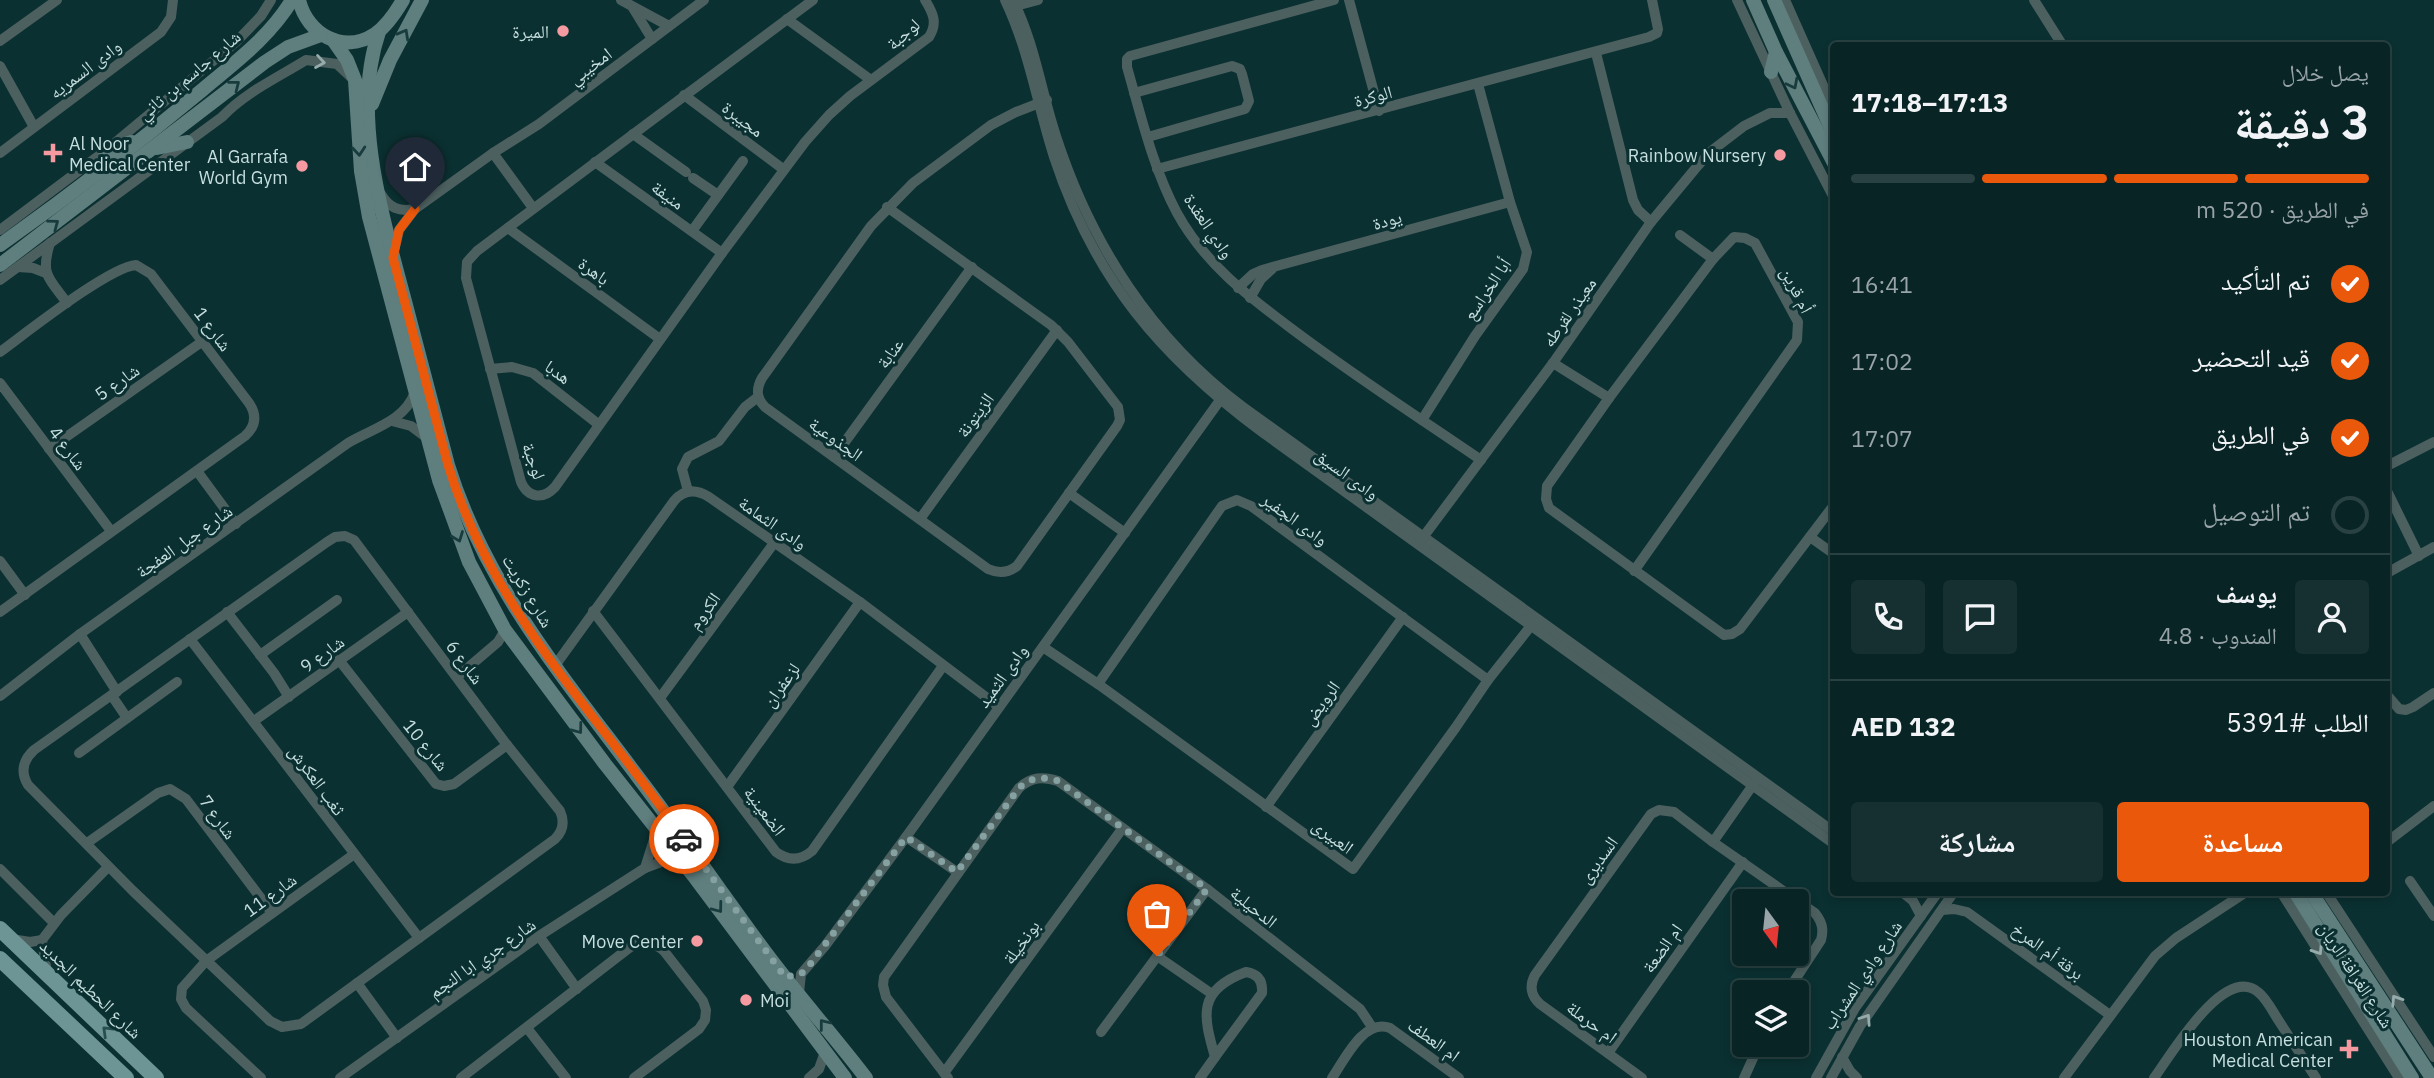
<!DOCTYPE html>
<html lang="ar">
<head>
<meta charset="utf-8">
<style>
	body { margin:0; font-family:"IBM Plex Sans","Noto Naskh Arabic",sans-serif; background:#163032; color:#f1f3f6; direction:rtl; height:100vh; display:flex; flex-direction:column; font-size:26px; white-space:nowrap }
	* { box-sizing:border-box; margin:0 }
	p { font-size:23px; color:#98a4a7 }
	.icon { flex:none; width:38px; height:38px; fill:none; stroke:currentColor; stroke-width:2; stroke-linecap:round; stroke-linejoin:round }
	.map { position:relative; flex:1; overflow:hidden; direction:ltr }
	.drawer { position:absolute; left:1830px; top:42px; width:560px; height:854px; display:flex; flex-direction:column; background:#082425; border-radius:7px; box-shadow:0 4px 10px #0003,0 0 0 2px #294142; direction:rtl }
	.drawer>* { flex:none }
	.needle { width:46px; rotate:165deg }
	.buttons { position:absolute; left:1732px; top:889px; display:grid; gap:14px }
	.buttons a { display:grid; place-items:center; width:77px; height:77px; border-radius:7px; background:#082425; box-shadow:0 4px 10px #0003,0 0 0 2px #294142; font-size:35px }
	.pin { position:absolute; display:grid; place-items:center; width:60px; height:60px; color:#fff; margin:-72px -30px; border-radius:50% 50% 50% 0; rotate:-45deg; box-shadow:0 0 7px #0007 }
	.pin .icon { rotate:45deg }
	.courier { position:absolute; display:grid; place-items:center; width:70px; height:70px; margin:-35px; border:5px solid #ea580c; border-radius:50%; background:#fff; color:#222; box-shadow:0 2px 9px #0007 }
	.headline em { font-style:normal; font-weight:700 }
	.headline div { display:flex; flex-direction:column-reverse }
	.headline { display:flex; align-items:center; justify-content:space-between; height:119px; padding:0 21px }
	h1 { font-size:46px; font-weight:700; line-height:52px }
	.bar { display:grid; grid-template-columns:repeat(4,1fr); gap:10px 7px; align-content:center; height:84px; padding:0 21px }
	.bar i { height:9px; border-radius:5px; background:#294142 }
	.bar .selected { background:#ea580c }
	.bar p { grid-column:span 4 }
	.line { display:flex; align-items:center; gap:18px; padding:0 21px; border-top:2px solid #294142 }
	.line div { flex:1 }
	.round { display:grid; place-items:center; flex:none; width:74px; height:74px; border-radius:7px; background:#163032 }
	ol { padding:0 21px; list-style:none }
	li { display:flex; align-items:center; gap:21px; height:77px }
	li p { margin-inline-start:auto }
	li .icon { padding:7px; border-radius:50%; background:#ea580c; color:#fff; stroke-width:4 }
	li:last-child { color:#98a4a7 }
	li i { width:38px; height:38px; border:4px solid #294142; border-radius:50% }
	.action { display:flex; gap:14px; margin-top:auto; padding:14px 21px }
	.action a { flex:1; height:80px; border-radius:7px; background:#ea580c; color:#fff; font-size:28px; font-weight:700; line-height:80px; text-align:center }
	.action a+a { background:#163032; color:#f1f3f6 }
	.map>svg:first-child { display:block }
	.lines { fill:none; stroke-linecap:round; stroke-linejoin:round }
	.street { stroke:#4d6060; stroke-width:10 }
	.secondary { stroke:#5f7e7e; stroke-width:14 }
	.primary { stroke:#6d9595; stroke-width:16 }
	.oneway { stroke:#183c3d }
	.oneway2 { stroke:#96acac }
	.oneway3 { stroke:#284e4f }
	.done { stroke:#85a1a1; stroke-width:7; stroke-dasharray:0 12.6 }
	.route { stroke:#ea580c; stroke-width:9 }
	.poi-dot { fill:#f49aa0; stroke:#0b3031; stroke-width:2.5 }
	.labels { text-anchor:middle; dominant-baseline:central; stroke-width:6; stroke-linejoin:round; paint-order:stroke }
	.poi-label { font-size:18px; fill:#c6dede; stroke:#0b3031; text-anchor:end }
	.street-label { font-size:18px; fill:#c6dede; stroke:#0b3031 }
</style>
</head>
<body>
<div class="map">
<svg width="2434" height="1078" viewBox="0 0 2434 1078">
	<rect width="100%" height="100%" fill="#0b3031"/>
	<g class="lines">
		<g class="street">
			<polyline points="621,0 669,26"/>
			<path d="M813 0 477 251 467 262 466 278 521 482C528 498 543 500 555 487L722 253 805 142 829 115 850 96 929 37C938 23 933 13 925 0"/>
			<path d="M1005 0C1029 50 1037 104 1054 157 1094 279 1161 357 1262 432L1834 844"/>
			<path d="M1013 0C1035 44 1041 91 1056 136 1091 244 1152 339 1243 407L1834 832"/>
			<path d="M1334 0 1130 56 1127 59V67C1141 116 1153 168 1177 213 1205 264 1248 296 1292 329 1353 375 1418 417 1481 460"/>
			<polyline points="1349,0 1379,111"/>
			<polyline points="1737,0 1790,113 1834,198"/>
			<polyline points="1785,0 1834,110"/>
			<polyline points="2034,0 2063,46"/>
			<polyline points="1012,7 1038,0"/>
			<polyline points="633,8 652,39"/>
			<polyline points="787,19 871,80"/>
			<polyline points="0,41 57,0"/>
			<polyline points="1596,53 1633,200 1638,210 1651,222"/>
			<polyline points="0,66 34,127"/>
			<polyline points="1134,93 1232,66 1240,69 1242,74 1249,101 1245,109 1148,137"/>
			<polyline points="684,95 783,169"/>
			<polyline points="633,134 686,172"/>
			<polyline points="0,153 161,32 171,17 173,0"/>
			<polyline points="493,153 533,208"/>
			<polyline points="595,162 722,253"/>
			<polyline points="1157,169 1649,37 1657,33 1658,29 1652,0"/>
			<polyline points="693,178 718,195"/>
			<path d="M381 194C389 208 399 212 415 209"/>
			<path d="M887 207 1051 325 1068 342 1118 407 1120 420 1117 426 1017 566C1008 573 999 574 988 569L765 407C756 398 756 389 762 378L871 226 913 183 991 125 1016 112 1047 100"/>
			<polyline points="508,228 660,339"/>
			<polyline points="0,230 105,151 236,42 261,16 271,0"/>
			<polyline points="692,231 743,161"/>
			<polyline points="1680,235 1713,259"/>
			<path d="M50 243C40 275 49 278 67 303"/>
			<polyline points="394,251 399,230 415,209 493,153 539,124 704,0"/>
			<polyline points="18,267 33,268 46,273"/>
			<path d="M0 280 222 117C246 92 277 78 306 60L337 64 352 78"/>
			<polyline points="1238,288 1253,274 1262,270 1510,202"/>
			<polyline points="1250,298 1261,279 1272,269"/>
			<path d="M0 352C26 333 109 267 136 265L151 274 249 403C257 415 256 426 245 436L0 612"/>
			<polyline points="1553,363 1609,398"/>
			<polyline points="490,369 512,367 533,373 598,424"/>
			<polyline points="0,383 111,531"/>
			<polyline points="1422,420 1475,336 1523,269 1527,252 1510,202 1478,84"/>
			<polyline points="392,421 411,426 427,438"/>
			<polyline points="49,449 203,341"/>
			<polyline points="834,457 972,267"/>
			<polyline points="2387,466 2434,442"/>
			<polyline points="197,471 236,524"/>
			<polyline points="688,491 682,469 688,457 719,441 745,407 758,397"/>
			<polyline points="2387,491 2419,556"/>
			<polyline points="1069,493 1125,533"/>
			<polyline points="920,519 1057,330"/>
			<path d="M345 536 354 540 507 745 560 811C565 822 563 831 555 839L301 1024 282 1027 270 1021 133 891 28 785C20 772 23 760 34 750L327 542 335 537Z"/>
			<polyline points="1810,537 1834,554"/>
			<polyline points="1421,540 1553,363 1651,222 1695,169 1710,152 1744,126 1770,113 1790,113"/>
			<polyline points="0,561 25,595"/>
			<polyline points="1634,571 1797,340 1798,322 1755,243 1745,238 1734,237 1713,259 1609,398 1547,486 1546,499 1549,508 1724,635 1732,634 1740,629 1834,505"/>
			<polyline points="2387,573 2434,547"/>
			<path d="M593 611 776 852C788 861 800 861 812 851L943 666"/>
			<polyline points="227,612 274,673 289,697"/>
			<polyline points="80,634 117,692"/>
			<polyline points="190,639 419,938"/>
			<polyline points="1043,647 1098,684 1353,869 1456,727 1488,680 1534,622"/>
			<polyline points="260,655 337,600"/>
			<polyline points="339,660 436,784 444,786 454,784 507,745"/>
			<path d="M554 667 674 501C684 489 696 489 709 497L860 602 999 707"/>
			<polyline points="457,677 498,642 505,630"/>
			<polyline points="1098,684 1222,506 1237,500 1251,506 1488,680"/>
			<polyline points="2387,695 2399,709 2406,710 2413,707 2434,693"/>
			<path d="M0 696 80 634 348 443C373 428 404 422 415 392"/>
			<polyline points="112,696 127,718"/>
			<polyline points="660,698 774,543"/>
			<polyline points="254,721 408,612"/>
			<polyline points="79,753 177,682"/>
			<polyline points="727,787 860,602"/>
			<polyline points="1266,807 1403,617"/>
			<polyline points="906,837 957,872"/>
			<polyline points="1713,842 1755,782"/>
			<polyline points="2387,842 2434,806"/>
			<polyline points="87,843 158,793 170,789 186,799 272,913"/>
			<polyline points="645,868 657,830"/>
			<polyline points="0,869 54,923"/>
			<polyline points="2410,881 2434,916"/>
			<polyline points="1902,892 1913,901 1921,916"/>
			<polyline points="1919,892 1937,894"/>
			<polyline points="2281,892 2399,1078"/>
			<polyline points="2326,892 2434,1057"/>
			<polyline points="1942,910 1954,909 1967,912 2110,1015"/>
			<polyline points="539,936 577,989"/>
			<polyline points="11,939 30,942 42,940"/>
			<polyline points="1157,956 1212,994"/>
			<path d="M1246 972C1258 974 1263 981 1262 993L1215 1057C1203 1015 1197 990 1246 972Z"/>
			<polyline points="47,973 42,940 61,915 108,867"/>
			<polyline points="357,983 397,1038"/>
			<polyline points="799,993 801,974 825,946 906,837 1223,396"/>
			<polyline points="527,1028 566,1078"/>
			<polyline points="1101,1032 1207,889"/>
			<polyline points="1608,1053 1743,862"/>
			<polyline points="1842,1057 1850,1071 1857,1078"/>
			<polyline points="944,1073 1122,829"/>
			<polyline points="261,1078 186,1008 181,999 182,988 206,961 353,855"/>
			<polyline points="340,1078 539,936 645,868 669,859 682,862"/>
			<path d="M461 1078 629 948C641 940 653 941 664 951L703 1001 706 1010 705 1020 699 1029 634 1078"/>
			<polyline points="809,1078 819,1069 825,1052"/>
			<path d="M948 1078 886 997 883 985 884 977 1019 788C1031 777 1043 776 1058 781L1207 889 1360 1009 1372 1027"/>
			<polyline points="1200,1078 1215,1057"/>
			<path d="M1332 1078C1345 1059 1364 1018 1390 1028L1459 1078"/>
			<path d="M1642 1078 1540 1004C1531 996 1529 986 1535 975L1651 814 1659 810 1674 812 1713 842 1815 913C1822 922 1824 929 1821 940L1787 992"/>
			<polyline points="1744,1078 1759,1045"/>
			<polyline points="1816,1078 1855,1008 1938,892"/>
			<polyline points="1831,1078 1860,1026 1954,892"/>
			<polyline points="2064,1078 2155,956 2176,938 2246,892"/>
			<path d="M2154 1078C2171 1055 2224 964 2258 992 2266 998 2272 1010 2277 1018 2290 1038 2303 1058 2316 1078"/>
		</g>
		<g class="secondary">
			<path d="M299 0C307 34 343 55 375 34 387 26 396 12 403 0"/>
			<polyline points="1753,0 1776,52 1834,163"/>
			<polyline points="1774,0 1834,135"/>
			<path d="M379 32C350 116 384 221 406 305 420 358 434 412 448 465 485 585 564 678 638 777 682 835 723 895 766 953 798 996 834 1036 866 1078"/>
			<polyline points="333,40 347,60 355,80 361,171 369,217 439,480 469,562 505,630 605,764 696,879 845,1078"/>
			<polyline points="1771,72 1776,52"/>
			<polyline points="372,104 390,60 422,0"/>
			<polyline points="157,148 187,142"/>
			<polyline points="105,151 132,142"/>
			<path d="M0 245C69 196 136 145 201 91 234 63 269 38 292 0"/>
			<polyline points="0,265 265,62 288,47 321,35"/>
			<polyline points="2295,892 2412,1078"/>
			<polyline points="2311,892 2432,1078"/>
		</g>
		<g class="primary">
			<polyline points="0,929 156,1078"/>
			<polyline points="0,959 126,1078"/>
		</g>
	</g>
	<defs><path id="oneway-chevron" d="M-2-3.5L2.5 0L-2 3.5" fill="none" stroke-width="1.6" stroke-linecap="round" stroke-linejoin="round" transform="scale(1.75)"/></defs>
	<g class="oneway">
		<use href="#oneway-chevron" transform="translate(404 34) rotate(-61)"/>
		<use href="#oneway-chevron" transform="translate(1793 84) rotate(63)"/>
		<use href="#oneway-chevron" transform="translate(235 85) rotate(-38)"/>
		<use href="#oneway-chevron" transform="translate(359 151) rotate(85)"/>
		<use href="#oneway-chevron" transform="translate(54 224) rotate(-37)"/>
		<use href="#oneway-chevron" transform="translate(458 537) rotate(69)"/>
		<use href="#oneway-chevron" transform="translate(578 729) rotate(53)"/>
		<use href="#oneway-chevron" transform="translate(718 908) rotate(53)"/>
		<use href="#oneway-chevron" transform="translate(824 1024) rotate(-128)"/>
	</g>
	<g class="oneway2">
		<use href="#oneway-chevron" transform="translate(320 62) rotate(9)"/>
		<use href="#oneway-chevron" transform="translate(2318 950) rotate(57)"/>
		<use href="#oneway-chevron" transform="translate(2396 1000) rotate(-123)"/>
		<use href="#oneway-chevron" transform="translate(1866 1019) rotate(-56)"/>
	</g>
	<use class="oneway3" href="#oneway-chevron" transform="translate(107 1031) rotate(-136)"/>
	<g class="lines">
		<path class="done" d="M684 839 785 977 801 974 808 967 906 837 957 872 1019 788C1031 777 1043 776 1058 781L1207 889 1157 956"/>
		<path class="route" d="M415 209 399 230 393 258 448 465C492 611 600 717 684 839"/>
	</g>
	<g class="poi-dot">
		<circle cx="563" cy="31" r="7"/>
		<path d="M49.5 142.5h7v7h7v7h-7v7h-7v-7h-7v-7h7z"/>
		<circle cx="1780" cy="155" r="7"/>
		<circle cx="302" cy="166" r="7"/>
		<circle cx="697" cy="941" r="7"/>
		<circle cx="746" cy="1000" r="7"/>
		<path d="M2345.5 1038.5h7v7h7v7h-7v7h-7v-7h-7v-7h7z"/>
	</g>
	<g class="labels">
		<g class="poi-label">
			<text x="549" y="31">الميرة</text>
			<text x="69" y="143" text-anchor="start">Al Noor<tspan x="69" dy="21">Medical Center</tspan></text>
			<text x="1766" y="155">Rainbow Nursery</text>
			<text x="288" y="156">Al Garrafa<tspan x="288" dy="21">World Gym</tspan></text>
			<text x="683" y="941">Move Center</text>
			<text x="760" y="1000" text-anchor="start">Moi</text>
			<text x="2333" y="1039">Houston American<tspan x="2333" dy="21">Medical Center</tspan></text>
		</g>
		<g class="street-label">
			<text transform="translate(903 34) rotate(-41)">لوجبة</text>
			<text transform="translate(590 66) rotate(-37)">امخيبي</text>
			<text transform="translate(85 69) rotate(-37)">وادى السمريه</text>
			<text transform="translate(189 75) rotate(-40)">شارع جاسم بن ثاني</text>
			<text transform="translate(1373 96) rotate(-15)">الوكرة</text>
			<text transform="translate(743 119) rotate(37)">مجيبرة</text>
			<text transform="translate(668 195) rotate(36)">منيفة</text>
			<text transform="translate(1387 220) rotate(-16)">يودة</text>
			<text transform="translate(1209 226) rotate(56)">وادي العقدة</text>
			<text transform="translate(594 271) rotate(36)">باهرة</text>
			<text transform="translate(1487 289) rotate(-56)">أبا الخراسع</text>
			<text transform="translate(1797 290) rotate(63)">أم قرين</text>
			<text transform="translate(1569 312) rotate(-55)">معيذر لقرطه</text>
			<text transform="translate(213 329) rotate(53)">شارع 1</text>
			<text transform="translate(890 353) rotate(-54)">عنابة</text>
			<text transform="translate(558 372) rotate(36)">هدبا</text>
			<text transform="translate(117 382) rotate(-35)">شارع 5</text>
			<text transform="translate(975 415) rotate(-54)">الزيتونة</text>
			<text transform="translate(836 439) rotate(36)">الجذوعية</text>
			<text transform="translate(68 448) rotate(53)">شارع 4</text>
			<text transform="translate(534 461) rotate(71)">لوجبة</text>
			<text transform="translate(1347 474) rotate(36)">وادى السيق</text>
			<text transform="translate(1295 519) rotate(36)">وادى الجفير</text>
			<text transform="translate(773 523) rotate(35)">وادى الثمامة</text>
			<text transform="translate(184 541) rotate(-35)">شارع جبل العفجة</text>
			<text transform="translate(528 591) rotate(59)">شارع زكريت</text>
			<text transform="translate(704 611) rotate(-54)">الكروم</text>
			<text transform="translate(322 654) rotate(-36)">شارع 9</text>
			<text transform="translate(465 662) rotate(53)">شارع 6</text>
			<text transform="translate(1002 676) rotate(-54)">وادى الثميد</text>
			<text transform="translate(781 685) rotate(-54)">لزعفران</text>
			<text transform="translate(1321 703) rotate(-54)">الرويض</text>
			<text transform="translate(426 745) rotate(51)">شارع 10</text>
			<text transform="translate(317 780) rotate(54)">ثغب العكرش</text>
			<text transform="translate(765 811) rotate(53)">الضعينية</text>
			<text transform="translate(218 817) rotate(54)">شارع 7</text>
			<text transform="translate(1333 836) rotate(36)">العبيرى</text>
			<text transform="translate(1598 860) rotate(-54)">السديرى</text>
			<text transform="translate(270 895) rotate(-36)">شارع 11</text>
			<text transform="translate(1254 907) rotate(39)">الدحيلية</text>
			<text transform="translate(1021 942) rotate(-54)">بونخيلة</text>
			<text transform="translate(1662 948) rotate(-55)">ام الضعة</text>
			<text transform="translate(2048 951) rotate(36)">برقة أم المرخ</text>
			<text transform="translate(482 958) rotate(-35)">شارع جري ابا النجم</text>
			<text transform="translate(1862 975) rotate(-56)">شارع وادي المشراب</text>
			<text transform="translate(2356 975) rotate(57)">شارع الغرافة الريان</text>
			<text transform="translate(91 989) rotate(44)">شارع الحطيم الجديد</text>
			<text transform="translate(1592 1022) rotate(36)">ام حرملة</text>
			<text transform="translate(1434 1040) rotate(36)">ام العطف</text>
		</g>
	</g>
</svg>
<div class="buttons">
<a><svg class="needle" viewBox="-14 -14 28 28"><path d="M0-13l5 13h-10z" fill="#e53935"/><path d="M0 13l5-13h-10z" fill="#98a4a7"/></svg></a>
<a><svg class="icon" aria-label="layers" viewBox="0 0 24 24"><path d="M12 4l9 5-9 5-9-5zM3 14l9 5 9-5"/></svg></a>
</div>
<div class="pin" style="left:1157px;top:956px;background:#ea580c"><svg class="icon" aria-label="bag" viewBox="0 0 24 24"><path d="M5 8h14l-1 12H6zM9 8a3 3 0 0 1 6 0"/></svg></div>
<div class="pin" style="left:415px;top:209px;background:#1f2937"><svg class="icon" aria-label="home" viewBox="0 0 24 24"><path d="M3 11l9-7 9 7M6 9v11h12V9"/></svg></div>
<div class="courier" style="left:684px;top:839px"><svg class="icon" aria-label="car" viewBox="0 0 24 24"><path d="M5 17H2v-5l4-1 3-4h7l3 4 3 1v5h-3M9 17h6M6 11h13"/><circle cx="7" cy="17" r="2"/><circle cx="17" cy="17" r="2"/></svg></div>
<section class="drawer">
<div class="headline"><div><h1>3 دقيقة</h1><p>يصل خلال</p></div><em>17:13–17:18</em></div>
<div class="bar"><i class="selected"></i><i class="selected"></i><i class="selected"></i><i></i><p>في الطريق · 520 m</p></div>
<ol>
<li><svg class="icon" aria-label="check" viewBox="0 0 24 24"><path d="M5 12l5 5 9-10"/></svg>تم التأكيد<p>16:41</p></li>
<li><svg class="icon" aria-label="check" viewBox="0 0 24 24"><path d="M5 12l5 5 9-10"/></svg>قيد التحضير<p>17:02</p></li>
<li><svg class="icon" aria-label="check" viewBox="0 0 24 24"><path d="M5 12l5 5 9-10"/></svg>في الطريق<p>17:07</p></li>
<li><i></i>تم التوصيل</li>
</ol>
<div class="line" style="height:126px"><a class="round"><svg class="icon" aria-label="person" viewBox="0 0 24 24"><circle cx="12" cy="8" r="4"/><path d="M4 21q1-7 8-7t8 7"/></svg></a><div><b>يوسف</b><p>المندوب · 4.8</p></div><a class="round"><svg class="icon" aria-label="chat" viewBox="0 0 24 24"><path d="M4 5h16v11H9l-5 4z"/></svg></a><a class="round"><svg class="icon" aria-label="phone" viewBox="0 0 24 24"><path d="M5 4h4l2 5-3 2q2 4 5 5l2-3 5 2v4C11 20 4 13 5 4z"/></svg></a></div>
<div class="line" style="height:91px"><div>الطلب #5391</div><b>AED 132</b></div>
<div class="action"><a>مساعدة</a><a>مشاركة</a></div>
</section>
</div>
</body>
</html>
